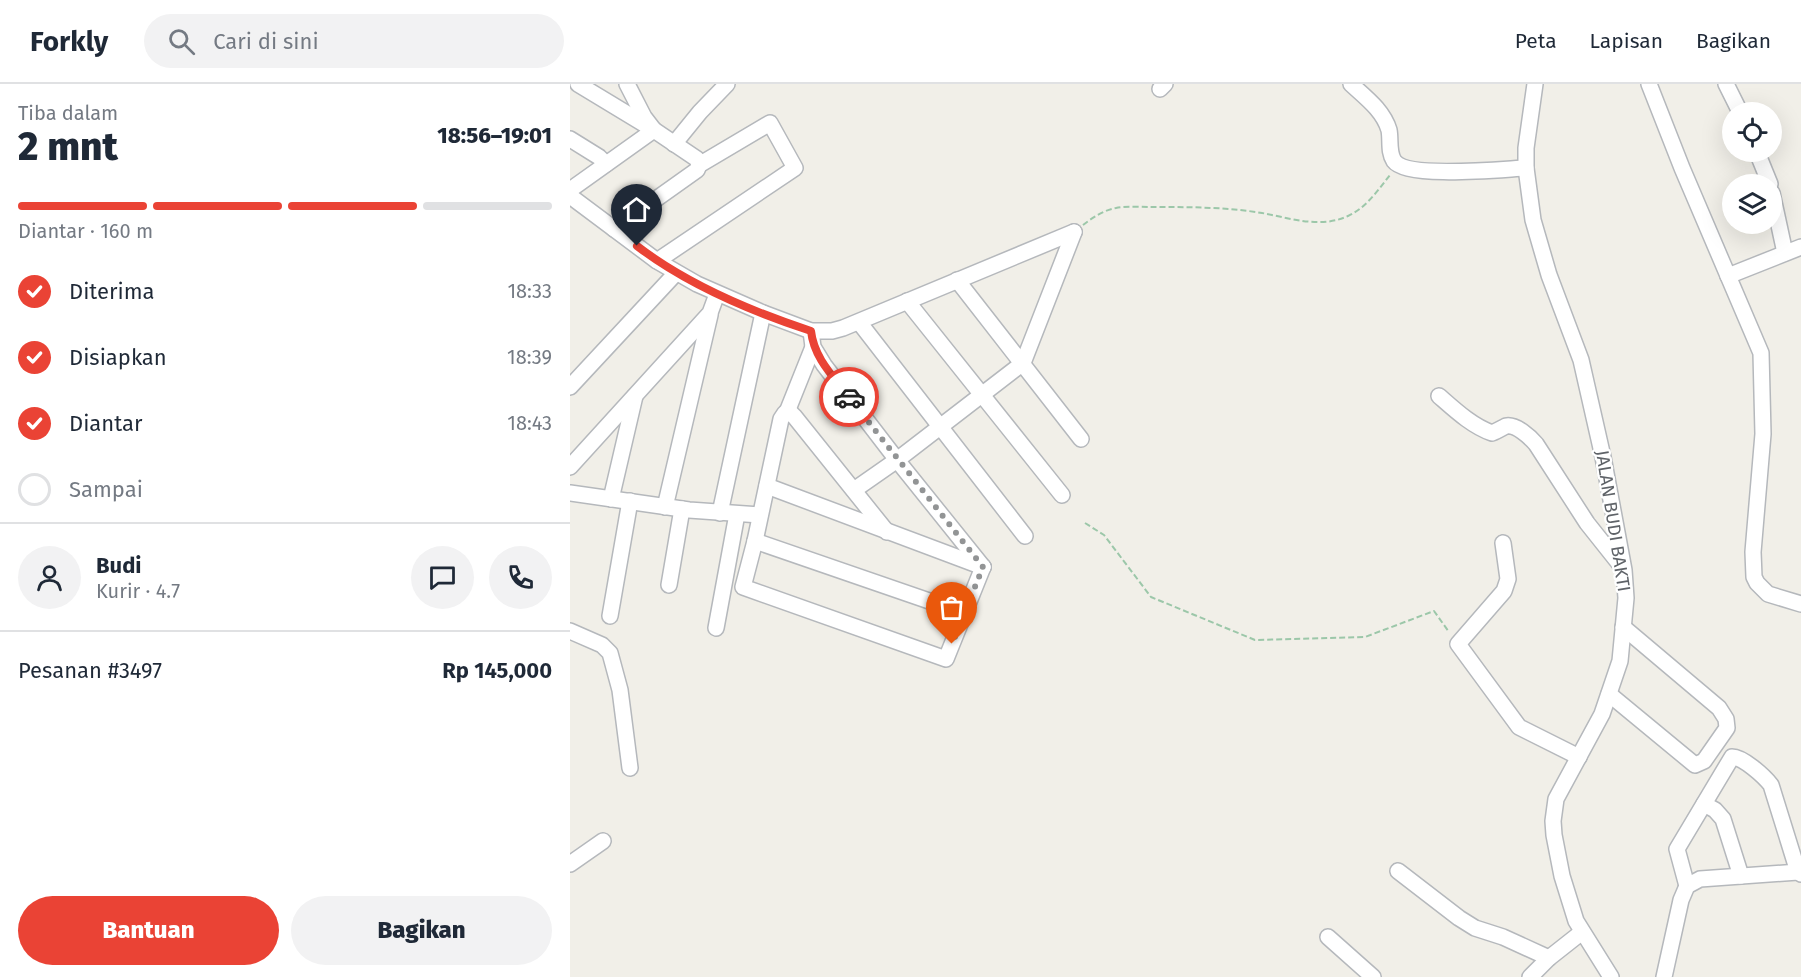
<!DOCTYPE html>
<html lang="id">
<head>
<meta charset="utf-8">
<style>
	body { margin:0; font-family:"Fira Sans",sans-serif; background:#f2f2f3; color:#1f2937; height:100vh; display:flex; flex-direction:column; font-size:22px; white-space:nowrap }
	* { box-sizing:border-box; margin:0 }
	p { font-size:20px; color:#747a83 }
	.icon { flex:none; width:33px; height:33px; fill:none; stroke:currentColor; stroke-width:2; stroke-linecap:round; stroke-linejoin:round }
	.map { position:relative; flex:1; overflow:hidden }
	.sheet { display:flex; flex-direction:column; background:#fff; width:570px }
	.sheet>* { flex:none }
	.controls { position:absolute; left:1152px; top:18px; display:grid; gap:12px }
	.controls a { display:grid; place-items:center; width:60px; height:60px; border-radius:50%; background:#fff; box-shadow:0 6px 24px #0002; font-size:30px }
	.pin { position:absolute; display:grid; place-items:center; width:51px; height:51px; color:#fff; margin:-62px -26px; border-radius:50% 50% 50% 0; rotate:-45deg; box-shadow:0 0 6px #0007 }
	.pin .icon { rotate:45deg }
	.courier { position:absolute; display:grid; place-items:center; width:60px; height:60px; margin:-30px; border:4px solid #ea4335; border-radius:50%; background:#fff; color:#222; box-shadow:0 2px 8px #0007 }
	.summary em { font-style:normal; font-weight:800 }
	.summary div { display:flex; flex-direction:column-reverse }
	.summary { display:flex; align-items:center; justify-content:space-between; height:102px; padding:0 18px }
	h1 { font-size:39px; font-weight:800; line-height:45px }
	.bar { display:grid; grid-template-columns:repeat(4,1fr); gap:9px 6px; align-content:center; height:72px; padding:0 18px }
	.bar i { height:8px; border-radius:4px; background:#e0e1e3 }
	.bar .on { background:#ea4335 }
	.bar p { grid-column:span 4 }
	.line { display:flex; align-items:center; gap:15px; padding:0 18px; border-top:2px solid #e0e1e3 }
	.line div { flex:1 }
	.round { display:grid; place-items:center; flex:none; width:63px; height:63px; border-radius:32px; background:#f2f2f3 }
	ol { padding:0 18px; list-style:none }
	li { display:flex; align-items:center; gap:18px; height:66px }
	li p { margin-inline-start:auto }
	li .icon { padding:6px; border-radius:50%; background:#ea4335; color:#fff; stroke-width:4 }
	li:last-child { color:#747a83 }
	li i { width:33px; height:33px; border:3px solid #e0e1e3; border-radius:50% }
	.cta { display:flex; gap:12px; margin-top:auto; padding:12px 18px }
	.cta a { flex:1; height:69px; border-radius:36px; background:#ea4335; color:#fff; font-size:24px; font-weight:800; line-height:69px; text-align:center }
	.cta a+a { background:#f2f2f3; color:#1f2937 }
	header { display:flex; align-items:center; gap:36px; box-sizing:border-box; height:84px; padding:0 30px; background:#fff; border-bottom:2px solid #e0e1e3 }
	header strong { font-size:28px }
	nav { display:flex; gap:33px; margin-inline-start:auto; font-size:21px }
	.search { width:420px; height:54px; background:#f2f2f3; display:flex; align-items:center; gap:15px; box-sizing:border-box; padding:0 21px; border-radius:33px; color:#747a83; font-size:22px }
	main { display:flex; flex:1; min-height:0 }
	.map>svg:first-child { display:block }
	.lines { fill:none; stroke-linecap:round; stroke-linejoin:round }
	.minor-casing { stroke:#b5b8bc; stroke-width:18 }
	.path { stroke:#9cc7a9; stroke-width:2; stroke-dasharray:6 3; stroke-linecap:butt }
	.minor { stroke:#fff; stroke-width:15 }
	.done { stroke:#929495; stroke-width:6; stroke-dasharray:0 10.8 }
	.route { stroke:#ea4335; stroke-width:8 }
	.labels { text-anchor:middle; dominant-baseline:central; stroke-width:4.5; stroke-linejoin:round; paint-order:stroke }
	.street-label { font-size:18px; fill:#5f6368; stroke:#fff }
</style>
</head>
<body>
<header>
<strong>Forkly</strong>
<div class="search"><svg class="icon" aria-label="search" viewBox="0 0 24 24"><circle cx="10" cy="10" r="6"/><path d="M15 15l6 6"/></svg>Cari di sini</div>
<nav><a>Peta</a><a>Lapisan</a><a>Bagikan</a></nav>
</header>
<main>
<section class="sheet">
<div class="summary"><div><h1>2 mnt</h1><p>Tiba dalam</p></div><em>18:56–19:01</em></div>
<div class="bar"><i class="on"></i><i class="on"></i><i class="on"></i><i></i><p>Diantar · 160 m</p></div>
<ol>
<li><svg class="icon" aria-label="check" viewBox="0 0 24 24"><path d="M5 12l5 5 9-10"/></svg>Diterima<p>18:33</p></li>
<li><svg class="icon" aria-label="check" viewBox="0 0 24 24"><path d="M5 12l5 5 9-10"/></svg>Disiapkan<p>18:39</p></li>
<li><svg class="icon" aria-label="check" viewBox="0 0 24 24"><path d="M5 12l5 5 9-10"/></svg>Diantar<p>18:43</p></li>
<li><i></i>Sampai</li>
</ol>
<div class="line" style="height:108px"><a class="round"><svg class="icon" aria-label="person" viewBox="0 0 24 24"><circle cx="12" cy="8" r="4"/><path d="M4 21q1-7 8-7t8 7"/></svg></a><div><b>Budi</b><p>Kurir · 4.7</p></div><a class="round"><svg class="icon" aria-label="chat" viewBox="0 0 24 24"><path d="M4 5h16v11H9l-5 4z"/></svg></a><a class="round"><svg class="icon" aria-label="phone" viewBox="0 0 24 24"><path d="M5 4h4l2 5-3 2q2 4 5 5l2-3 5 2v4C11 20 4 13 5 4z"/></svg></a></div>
<div class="line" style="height:78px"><div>Pesanan #3497</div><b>Rp 145,000</b></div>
<div class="cta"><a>Bantuan</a><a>Bagikan</a></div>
</section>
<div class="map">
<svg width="1231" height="893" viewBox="0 0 1231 893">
	<rect width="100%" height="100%" fill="#f1efe8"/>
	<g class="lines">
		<g class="minor-casing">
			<g id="minor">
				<path d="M781 0C795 13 813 26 819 46 821 56 818 68 824 77 837 95 933 85 956 84"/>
				<polyline points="965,0 956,64 956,84 963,136 979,191 1011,276 1033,373 1054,486 1056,514 1050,577 1032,630 986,715 983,737 984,751 992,792 1006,837 1041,893"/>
				<polyline points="1079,0 1112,84 1191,269 1193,350 1183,468 1184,493 1187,499 1198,510 1231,520"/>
				<polyline points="1156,0 1170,28"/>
				<polyline points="590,5 595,0"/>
				<polyline points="0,55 29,73 36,80"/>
				<polyline points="104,60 130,28 157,0"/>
				<polyline points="1187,68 1200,100"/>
				<polyline points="0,106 84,46 8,0"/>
				<polyline points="1202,109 1215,169"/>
				<polyline points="0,112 87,177 127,200 193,229 241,247 262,247 273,244 504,148"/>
				<polyline points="44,145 127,86 129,81 127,75 84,46 74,33 57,0"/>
				<polyline points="87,177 225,84 200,39 129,81"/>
				<polyline points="1158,192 1231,163"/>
				<polyline points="387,196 511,355"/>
				<polyline points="337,217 492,411"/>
				<polyline points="289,238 455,452"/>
				<polyline points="241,247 243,263 254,281 327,376 413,483"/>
				<polyline points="0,303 106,189"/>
				<path d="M869 312C885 326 902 342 922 349 927 347 932 344 936 342 946 340 960 353 966 360L1017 439 1052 483"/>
				<polyline points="217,328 243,263"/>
				<polyline points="0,383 140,229 147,210"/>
				<polyline points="197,402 413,483"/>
				<polyline points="284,406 327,376 453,279 504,148"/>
				<polyline points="0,409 119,426 190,431"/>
				<polyline points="41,415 65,312"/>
				<polyline points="95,423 140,231"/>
				<polyline points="150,429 193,229"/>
				<polyline points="317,448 224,332 220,328 215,329 211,335 185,457 173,503 376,575 413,483"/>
				<polyline points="185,457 394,529"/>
				<polyline points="933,459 938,495 934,507 888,560 949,643 1009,673"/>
				<polyline points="99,501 112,425"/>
				<polyline points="40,532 60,417"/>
				<polyline points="146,544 167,430"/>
				<polyline points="0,547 32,561 40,569 50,606 60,684"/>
				<polyline points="1039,610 1125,681 1134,677 1157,644 1156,635 1149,624 1053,543"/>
				<polyline points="1134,720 1145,726 1153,735 1171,792"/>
				<polyline points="0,780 33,757"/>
				<polyline points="828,787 889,834 905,844 933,853 979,874"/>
				<path d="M1117 802 1107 765 1162 673C1173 673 1194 692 1201 701L1228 788"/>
				<polyline points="758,853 803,893"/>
				<polyline points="960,893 979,874 1012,848"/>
				<polyline points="1094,893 1111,816 1117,802 1130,795 1228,788 1231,790"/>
			</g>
		</g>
		<g class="path">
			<path d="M513 141C522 134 534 126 546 124 557 122 571 123 582 123 619 123 656 123 692 129 720 134 750 145 778 132 796 124 808 106 820 91"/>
			<polyline points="515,439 534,451 581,513 685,556 795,553 864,527 879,548"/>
		</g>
		<use href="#minor" class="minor"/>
	</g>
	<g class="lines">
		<polyline class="done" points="279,313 413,483 382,560"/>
		<path class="route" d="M67 162C118 201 180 227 241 247 244 274 263 292 279 313"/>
	</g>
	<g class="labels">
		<g class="street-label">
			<text transform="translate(1043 437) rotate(81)">JALAN BUDI BAKTI</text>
		</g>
	</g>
</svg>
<div class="controls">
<a><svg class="icon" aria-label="locate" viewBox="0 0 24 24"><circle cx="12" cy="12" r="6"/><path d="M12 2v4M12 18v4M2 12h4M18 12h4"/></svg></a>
<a><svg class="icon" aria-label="layers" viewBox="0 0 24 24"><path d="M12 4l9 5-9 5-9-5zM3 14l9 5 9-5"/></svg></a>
</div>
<div class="pin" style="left:382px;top:560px;background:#ea580c"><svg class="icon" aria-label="bag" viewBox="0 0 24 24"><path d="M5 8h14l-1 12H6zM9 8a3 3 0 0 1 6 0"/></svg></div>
<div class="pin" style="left:67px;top:162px;background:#1f2937"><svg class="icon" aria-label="home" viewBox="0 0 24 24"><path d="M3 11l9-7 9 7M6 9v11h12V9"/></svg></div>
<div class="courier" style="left:279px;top:313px"><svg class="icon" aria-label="car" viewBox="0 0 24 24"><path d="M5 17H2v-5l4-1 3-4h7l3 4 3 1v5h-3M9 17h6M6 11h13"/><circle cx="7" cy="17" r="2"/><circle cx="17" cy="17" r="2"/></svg></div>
</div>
</main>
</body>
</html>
